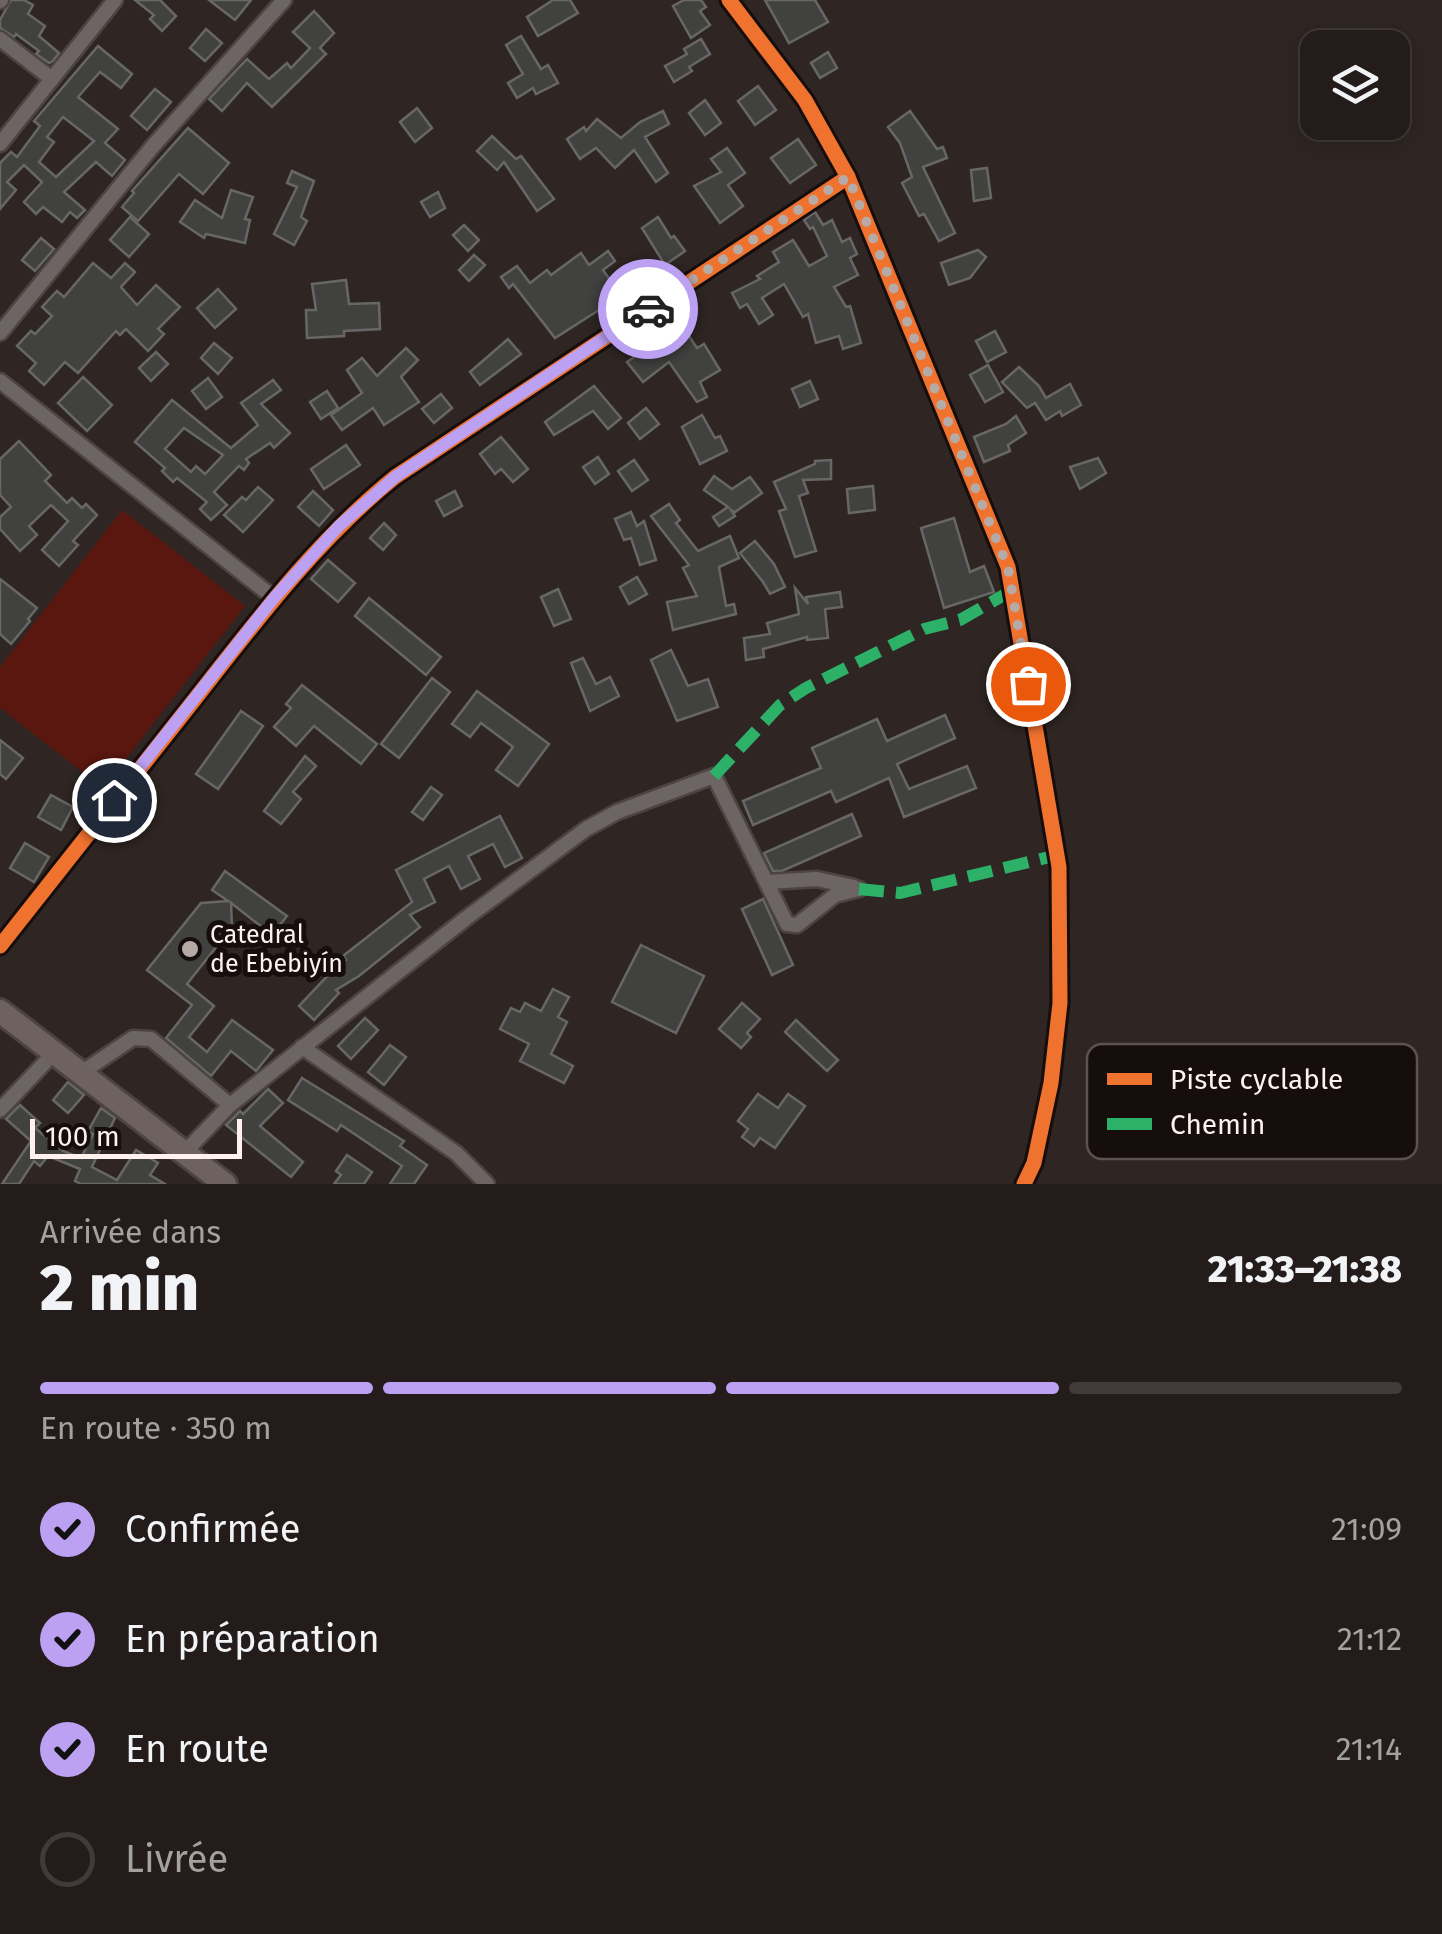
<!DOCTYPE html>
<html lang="fr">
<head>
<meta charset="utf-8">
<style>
	body { margin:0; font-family:"Fira Sans",sans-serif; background:#2f2927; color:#f1f3f6; height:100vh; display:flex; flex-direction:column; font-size:38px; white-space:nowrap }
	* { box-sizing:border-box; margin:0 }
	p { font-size:32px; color:#a3a1a2 }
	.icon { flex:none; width:55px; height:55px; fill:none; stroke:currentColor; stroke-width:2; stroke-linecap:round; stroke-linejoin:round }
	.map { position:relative; height:1184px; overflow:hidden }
	.sheet { display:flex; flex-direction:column; background:#231c1a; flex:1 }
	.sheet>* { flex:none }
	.buttons { position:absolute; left:1300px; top:30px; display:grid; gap:20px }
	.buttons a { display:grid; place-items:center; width:110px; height:110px; border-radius:20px; background:#231c1a; box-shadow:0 5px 25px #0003,0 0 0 2px #403a39; font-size:50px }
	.scale { position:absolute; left:30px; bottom:25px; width:212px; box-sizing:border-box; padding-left:10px; border:5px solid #fef1ee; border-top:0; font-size:28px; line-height:35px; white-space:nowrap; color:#fef1ee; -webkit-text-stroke:8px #160e0c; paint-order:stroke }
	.pin { position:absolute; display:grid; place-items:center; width:85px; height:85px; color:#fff; margin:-42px; border:5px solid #fff; border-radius:50%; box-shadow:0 2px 10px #0007 }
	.courier { position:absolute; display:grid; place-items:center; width:100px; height:100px; margin:-50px; border:8px solid #bca0f2; border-radius:50%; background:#fff; color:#222; box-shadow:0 2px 12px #0007 }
	.overview em { font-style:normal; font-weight:800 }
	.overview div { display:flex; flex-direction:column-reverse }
	.overview { display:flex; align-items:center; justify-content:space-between; height:170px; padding:0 40px }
	h1 { font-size:65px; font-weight:800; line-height:75px }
	.bar { display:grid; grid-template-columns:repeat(4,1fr); gap:15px 10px; align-content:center; height:120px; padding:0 40px }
	.bar i { height:12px; border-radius:8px; background:#403a39 }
	.bar .selected { background:#bca0f2 }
	.bar p { grid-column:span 4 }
	ol { padding:0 40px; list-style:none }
	li { display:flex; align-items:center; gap:30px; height:110px }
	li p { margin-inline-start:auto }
	li .icon { padding:10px; border-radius:50%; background:#bca0f2; color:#111; stroke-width:4 }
	li:last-child { color:#a3a1a2 }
	li i { width:55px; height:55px; border:5px solid #403a39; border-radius:50% }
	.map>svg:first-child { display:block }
	.green { fill:#59170f }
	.building { fill:#414240; stroke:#676766; stroke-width:2.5; fill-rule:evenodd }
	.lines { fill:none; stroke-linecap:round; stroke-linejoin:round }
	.minor-casing { stroke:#4d4442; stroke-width:19 }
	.primary-casing { stroke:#4d4442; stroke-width:28 }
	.minor { stroke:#6d6564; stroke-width:14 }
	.primary { stroke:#6e6260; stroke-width:22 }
	.quiet { stroke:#2db169; stroke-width:12; stroke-dasharray:25 12; stroke-linecap:butt }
	.cycleway-casing { stroke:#160e0c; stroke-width:21 }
	.cycleway { stroke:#ef722f; stroke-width:15 }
	.done { stroke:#b6aaa7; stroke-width:10; stroke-dasharray:0 18 }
	.route { stroke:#bca0f2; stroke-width:12 }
	.poi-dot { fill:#b6aaa7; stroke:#160e0c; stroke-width:4 }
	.labels { text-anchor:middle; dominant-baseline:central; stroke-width:10; stroke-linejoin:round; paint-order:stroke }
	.poi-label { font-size:25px; fill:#fef1ee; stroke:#160e0c; text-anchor:start }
	.key { fill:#160e0c; stroke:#5c5250; stroke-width:2.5 }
	.key-label { font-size:28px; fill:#fef1ee }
</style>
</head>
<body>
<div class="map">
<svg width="1442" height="1184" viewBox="0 0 1442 1184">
	<rect width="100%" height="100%" fill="#2f2623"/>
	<polygon class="green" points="122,510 245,606 103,788 0,708 0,667"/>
	<g class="building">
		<polygon points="11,0 24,0 33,5 28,14 45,26 39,36 59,53 53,61 49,63 36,54 39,51 16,34 14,37 0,28 0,20"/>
		<polygon points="135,0 160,0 176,16 162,31 150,19 154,15"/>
		<polygon points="209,0 251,0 235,20"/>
		<polygon points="553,0 570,0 578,13 538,36 527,17"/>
		<polygon points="684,0 701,0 706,7 700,11 710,25 691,38 673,6"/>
		<polygon points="765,0 815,0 828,22 789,43"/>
		<polygon points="314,11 334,33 320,48 326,54 272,107 247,83 222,111 209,99 247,59 269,79 287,63 291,68 310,48 293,32"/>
		<polygon points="206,29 222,43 205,61 190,48"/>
		<polygon points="521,36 541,69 548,65 558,83 536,94 533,88 517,98 508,83 523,74 506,45"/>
		<polygon points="701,39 710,54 689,67 692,71 674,82 665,66 687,54 684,49"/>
		<path d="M98 46 132 74 121 88 100 72 78 97 118 129 105 143 125 160 112 176 96 162 64 192 85 210 77 218 70 212 62 222 43 207 36 214 24 202 42 182 24 165 7 182 16 190 0 209V163L11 152 17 157 40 126 34 121ZM63 117 94 141 56 177 39 162 54 142 47 137Z"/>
		<polygon points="828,52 837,68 820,78 811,63"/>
		<polygon points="758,86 776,110 755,125 738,101"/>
		<polygon points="155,89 171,102 147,130 131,116"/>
		<polygon points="705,100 721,123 705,135 689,113"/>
		<polygon points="417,108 432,128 415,142 400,122"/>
		<polygon points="663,111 669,124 645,137 668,173 656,182 634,150 615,168 596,148 580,159 567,139 584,127 586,131 597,119 621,138 640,122"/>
		<polygon points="910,111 937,149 943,147 947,158 923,167 955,233 939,241 924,214 919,216 902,183 912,177 900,143 888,127"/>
		<polygon points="188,128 229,163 203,194 179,174 138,221 122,207 134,193 132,191"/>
		<polygon points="492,136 516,159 521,156 554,199 537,211 504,162 497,170 477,151"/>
		<polygon points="798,139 816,165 790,183 771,158"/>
		<polygon points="727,148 745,173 728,185 743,206 720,223 694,186 721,172 711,159"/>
		<polygon points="987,168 991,198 974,201 971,170"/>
		<polygon points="292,171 314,181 301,217 307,221 294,245 274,234 297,187 287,183"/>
		<polygon points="231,190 253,197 245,219 250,220 245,243 206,234 204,238 180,222 195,200 222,218"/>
		<polygon points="438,192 445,208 430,217 421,202"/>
		<polygon points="815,212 823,225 832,220 842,242 850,238 857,254 850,258 858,275 834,287 846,307 850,306 861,343 843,349 839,336 816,343 808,314 803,317 784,284 762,298 773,315 759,324 747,304 740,308 732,293 760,279 757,276 779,262 773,252 793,240 809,266 827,256 813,227 810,229 804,220"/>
		<polygon points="130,217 149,234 129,257 110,240"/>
		<polygon points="658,217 671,238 674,236 685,251 665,265 642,228"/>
		<polygon points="464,225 479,240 468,251 453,235"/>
		<polygon points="41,238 54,249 35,271 22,260"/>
		<polygon points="978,250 986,257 970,278 949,285 941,263"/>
		<polygon points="608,251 615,261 603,270 621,296 555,338 513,284 509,288 501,277 517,266 530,283 547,270 551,275 581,253 589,265"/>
		<polygon points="474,255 485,265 469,281 459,270"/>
		<polygon points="93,263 111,278 125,263 135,272 121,287 137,305 156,285 180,307 158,329 164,334 148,351 126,329 120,335 116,331 78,373 65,362 44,385 29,371 36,363 17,346 31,331 35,334 52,316 42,307 57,291 64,297"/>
		<polygon points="346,280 349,304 379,303 380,329 344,331 344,336 307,338 306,310 316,310 312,284"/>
		<polygon points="218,289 236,309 215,328 197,308"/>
		<polygon points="681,324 697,348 704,344 720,370 700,382 707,397 697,402 669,362 643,382 627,362"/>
		<polygon points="995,331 1006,352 987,362 976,341"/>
		<polygon points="508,339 521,354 480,385 470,372"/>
		<polygon points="214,343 232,358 218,374 201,358"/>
		<polygon points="406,348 418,360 401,377 419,402 384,425 373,408 342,430 331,415 362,393 347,370 362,358 377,376"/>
		<polygon points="156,352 168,364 151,381 139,368"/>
		<polygon points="988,365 1003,392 985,402 970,375"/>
		<polygon points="1019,367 1039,386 1046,398 1070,384 1081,405 1062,416 1060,411 1046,420 1035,403 1027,408 1002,382"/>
		<polygon points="83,377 112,405 87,431 58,403"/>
		<polygon points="208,378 222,397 206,409 192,391"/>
		<path d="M273 380 281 390 261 404 290 433 274 448 270 443 246 459 249 463 244 470 239 466 214 492 227 505 211 520 200 509 207 502 177 478 173 482 162 471 165 468 135 442 172 400 231 448 258 425 241 403ZM184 428 223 455 205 474 196 466 191 472 165 449Z"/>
		<polygon points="810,381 818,399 800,407 792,389"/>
		<polygon points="594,386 621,418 608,429 593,411 554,435 545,422"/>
		<polygon points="327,391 338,408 321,419 310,402"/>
		<polygon points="441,394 452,408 434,423 422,409"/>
		<polygon points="646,408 659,424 640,439 628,423"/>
		<polygon points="702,415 715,438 720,436 727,451 700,464 682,427"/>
		<polygon points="1016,416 1026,433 1008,445 1010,451 984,462 974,437 1006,424"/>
		<polygon points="501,437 528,469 513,482 501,469 495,474 480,454"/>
		<polygon points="19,441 51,475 45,481 67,503 72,498 82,508 86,504 97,515 73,541 78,545 59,566 42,550 68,521 51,505 29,526 37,535 20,551 0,529 0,517 11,507 0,495 0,459"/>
		<polygon points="346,445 360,465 324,489 311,469"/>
		<polygon points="598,457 609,474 595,484 583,467"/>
		<polygon points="1098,458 1106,473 1080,489 1070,467"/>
		<polygon points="634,460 648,480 632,491 618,471"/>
		<polygon points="831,460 831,479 803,480 808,493 799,496 816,551 795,557 779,511 786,509 774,482 815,464 815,461"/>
		<polygon points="714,476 732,489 750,477 762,493 735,512 731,510 735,516 719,526 713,517 728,507 704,490"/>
		<polygon points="873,486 875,510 849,513 847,489"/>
		<polygon points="258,487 273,500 243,532 224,515 242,497 246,500"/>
		<polygon points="313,491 333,510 319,526 298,507"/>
		<polygon points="455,491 462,506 444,516 436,501"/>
		<polygon points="669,504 680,520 676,523 698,551 730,536 739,558 719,567 726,606 734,604 736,614 673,630 667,602 697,596 683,568 689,565 651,516"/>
		<polygon points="631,512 637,526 644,521 656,560 640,565 631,538 624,540 615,519"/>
		<polygon points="954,518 970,572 984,566 994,592 944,608 921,528"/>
		<polygon points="384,523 396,535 383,550 370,538"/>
		<polygon points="755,541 774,564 785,587 770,594 763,582 740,553"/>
		<polygon points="328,560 355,583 338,602 311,579"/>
		<polygon points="637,577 647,594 629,604 620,587"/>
		<polygon points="0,579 37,608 28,619 30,621 11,644 0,634"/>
		<polygon points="795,588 808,604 806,597 840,592 842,607 825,609 828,638 807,640 807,637 763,649 764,657 746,660 744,638 770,634 767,623 799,614"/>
		<polygon points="558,589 571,619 554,626 541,597"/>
		<polygon points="369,598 441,657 426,675 355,616"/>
		<polygon points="671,650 688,686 708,679 718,707 677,721 651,660"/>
		<polygon points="583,658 596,684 610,677 619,696 590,711 571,663"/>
		<polygon points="432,678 450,692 399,758 381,744"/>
		<polygon points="302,685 377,744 361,764 314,726 296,746 274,727 291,708 286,704"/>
		<polygon points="477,691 549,744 518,786 496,770 513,747 481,723 470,737 452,724"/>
		<polygon points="241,711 263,726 218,789 196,774"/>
		<polygon points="945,715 955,738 897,764 909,789 967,766 976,788 904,817 889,778 836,802 831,791 753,825 743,801 821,768 812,748 877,719 887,741"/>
		<polygon points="0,740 23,758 6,779 0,774"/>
		<polygon points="305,756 316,766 293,792 301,799 281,824 264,811"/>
		<polygon points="431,787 442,795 423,820 412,812"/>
		<polygon points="51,795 73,807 61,830 38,817"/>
		<polygon points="852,814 861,836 782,871 773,871 764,853"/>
		<polygon points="500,816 522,858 505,867 493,844 468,856 480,879 461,889 449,866 424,879 435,902 410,915 420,927 359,976 336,990 339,993 314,1020 299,1006 334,969 346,960 343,956 412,902 396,870"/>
		<polygon points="25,843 49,857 34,882 10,868"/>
		<polygon points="225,871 287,916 272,935 231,903 232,927 187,984 214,1006 189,1037 207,1052 232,1020 273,1050 256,1071 231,1051 211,1076 166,1038 192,1005 147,970 201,903 228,901 212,890"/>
		<polygon points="763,899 793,965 772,975 742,909"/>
		<polygon points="641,945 704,976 676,1033 612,1002"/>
		<polygon points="553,989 569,997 558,1017 567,1022 551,1054 573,1066 564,1083 520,1061 529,1044 500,1029 511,1008 520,1012 525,1003 541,1011"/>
		<polygon points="742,1003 760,1019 747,1033 751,1037 741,1048 719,1029"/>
		<polygon points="365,1018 378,1030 351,1059 338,1046"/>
		<polygon points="796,1020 838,1060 827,1071 785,1032"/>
		<polygon points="390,1045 406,1057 384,1085 368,1072"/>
		<polygon points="302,1078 404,1141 400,1146 427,1165 414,1184 390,1184 402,1166 341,1125 337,1131 288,1100"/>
		<polygon points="68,1082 84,1095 68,1113 53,1100"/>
		<polygon points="268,1089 283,1103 260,1126 303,1162 291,1177 226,1125 240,1111 243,1114"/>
		<polygon points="758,1094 778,1108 788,1094 805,1106 775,1148 760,1138 754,1146 742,1137 748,1129 738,1121"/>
		<polygon points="20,1105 40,1123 35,1128 63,1151 81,1158 93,1134 88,1131 101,1108 115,1118 92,1167 117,1180 136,1150 158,1163 150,1175 165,1184 81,1184 75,1181 80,1169 48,1156 40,1166 34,1161 19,1184 2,1184 31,1141 6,1119"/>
		<polygon points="347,1155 372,1172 364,1184 334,1184 341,1175 336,1171"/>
	</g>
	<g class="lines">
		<g class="minor-casing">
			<g id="minor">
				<polyline points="729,0 805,100 848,177 1008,567 1059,867 1060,1003 1051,1083 1034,1163 1024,1184"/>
				<polyline points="0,1 1,0"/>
				<polyline points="0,39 52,79"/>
				<polyline points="0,144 115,0"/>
				<polyline points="0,333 153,146 284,0"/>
				<polyline points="0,381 274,598"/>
				<polyline points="768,882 817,879 854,887"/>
				<path d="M0 946C65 863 130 781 195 699 257 620 317 540 395 477L848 177"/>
				<polyline points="302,1047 456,1153 487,1184"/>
				<polyline points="81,1073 133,1038 151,1039 230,1105"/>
				<polyline points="0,1110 54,1053"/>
				<polyline points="185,1152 230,1105 465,919 586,829 617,812 714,776 787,924 797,925 835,895 859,889"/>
			</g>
		</g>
		<g class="primary-casing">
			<polyline id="primary" points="0,1011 225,1184"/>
		</g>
		<use href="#minor" class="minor"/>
		<use href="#primary" class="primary"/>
		<g class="quiet">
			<polyline points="714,776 780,705 806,688 924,629 960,620 1011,591"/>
			<polyline points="859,889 900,893 1058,855"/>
		</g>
		<g class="cycleway-casing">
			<g id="cycleway">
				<polyline points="729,0 805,100 848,177 1008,567 1059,867 1060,1003 1051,1083 1034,1163 1024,1184"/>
				<path d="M0 946C65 863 130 781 195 699 257 620 317 540 395 477L848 177"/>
			</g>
		</g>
		<use href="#cycleway" class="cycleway"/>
	</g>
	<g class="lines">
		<polyline class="done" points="648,309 848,177 1008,568 1028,684"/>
		<polyline class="route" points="114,800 274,598 339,526 395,477 648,309"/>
	</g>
	<circle class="poi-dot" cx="190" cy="949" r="10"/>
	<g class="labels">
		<g class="poi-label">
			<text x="210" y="935">Catedral<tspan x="210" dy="29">de Ebebiyín</tspan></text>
		</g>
	</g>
	<rect x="1087" y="1044" width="330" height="115" rx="15" class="key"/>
	<rect x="1107" y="1073" width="45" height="12" fill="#ef722f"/>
	<rect x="1107" y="1118" width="45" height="12" fill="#2db169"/>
	<g class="key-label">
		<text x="1170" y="1089">Piste cyclable</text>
		<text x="1170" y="1134">Chemin</text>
	</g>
</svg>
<div class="buttons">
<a><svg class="icon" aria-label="layers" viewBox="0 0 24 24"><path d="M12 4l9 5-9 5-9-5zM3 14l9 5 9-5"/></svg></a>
</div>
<div class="scale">100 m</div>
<div class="pin" style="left:1028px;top:684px;background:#ea580c"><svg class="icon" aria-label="bag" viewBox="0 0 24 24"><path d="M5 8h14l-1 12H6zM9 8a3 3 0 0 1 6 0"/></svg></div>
<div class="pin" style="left:114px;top:800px;background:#1f2937"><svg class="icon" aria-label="home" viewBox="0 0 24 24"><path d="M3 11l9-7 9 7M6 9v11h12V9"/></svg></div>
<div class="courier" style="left:648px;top:309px"><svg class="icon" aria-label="car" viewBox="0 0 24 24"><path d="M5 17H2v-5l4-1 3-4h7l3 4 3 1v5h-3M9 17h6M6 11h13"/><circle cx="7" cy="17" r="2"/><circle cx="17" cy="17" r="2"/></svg></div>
</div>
<section class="sheet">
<div class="overview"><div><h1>2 min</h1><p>Arrivée dans</p></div><em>21:33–21:38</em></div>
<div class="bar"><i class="selected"></i><i class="selected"></i><i class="selected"></i><i></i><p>En route · 350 m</p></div>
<ol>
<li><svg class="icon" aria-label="check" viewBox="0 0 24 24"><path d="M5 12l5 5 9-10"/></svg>Confirmée<p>21:09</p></li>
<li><svg class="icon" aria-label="check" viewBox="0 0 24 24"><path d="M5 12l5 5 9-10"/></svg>En préparation<p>21:12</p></li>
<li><svg class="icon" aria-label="check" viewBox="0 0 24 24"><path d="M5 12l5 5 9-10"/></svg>En route<p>21:14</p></li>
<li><i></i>Livrée</li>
</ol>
</section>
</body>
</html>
